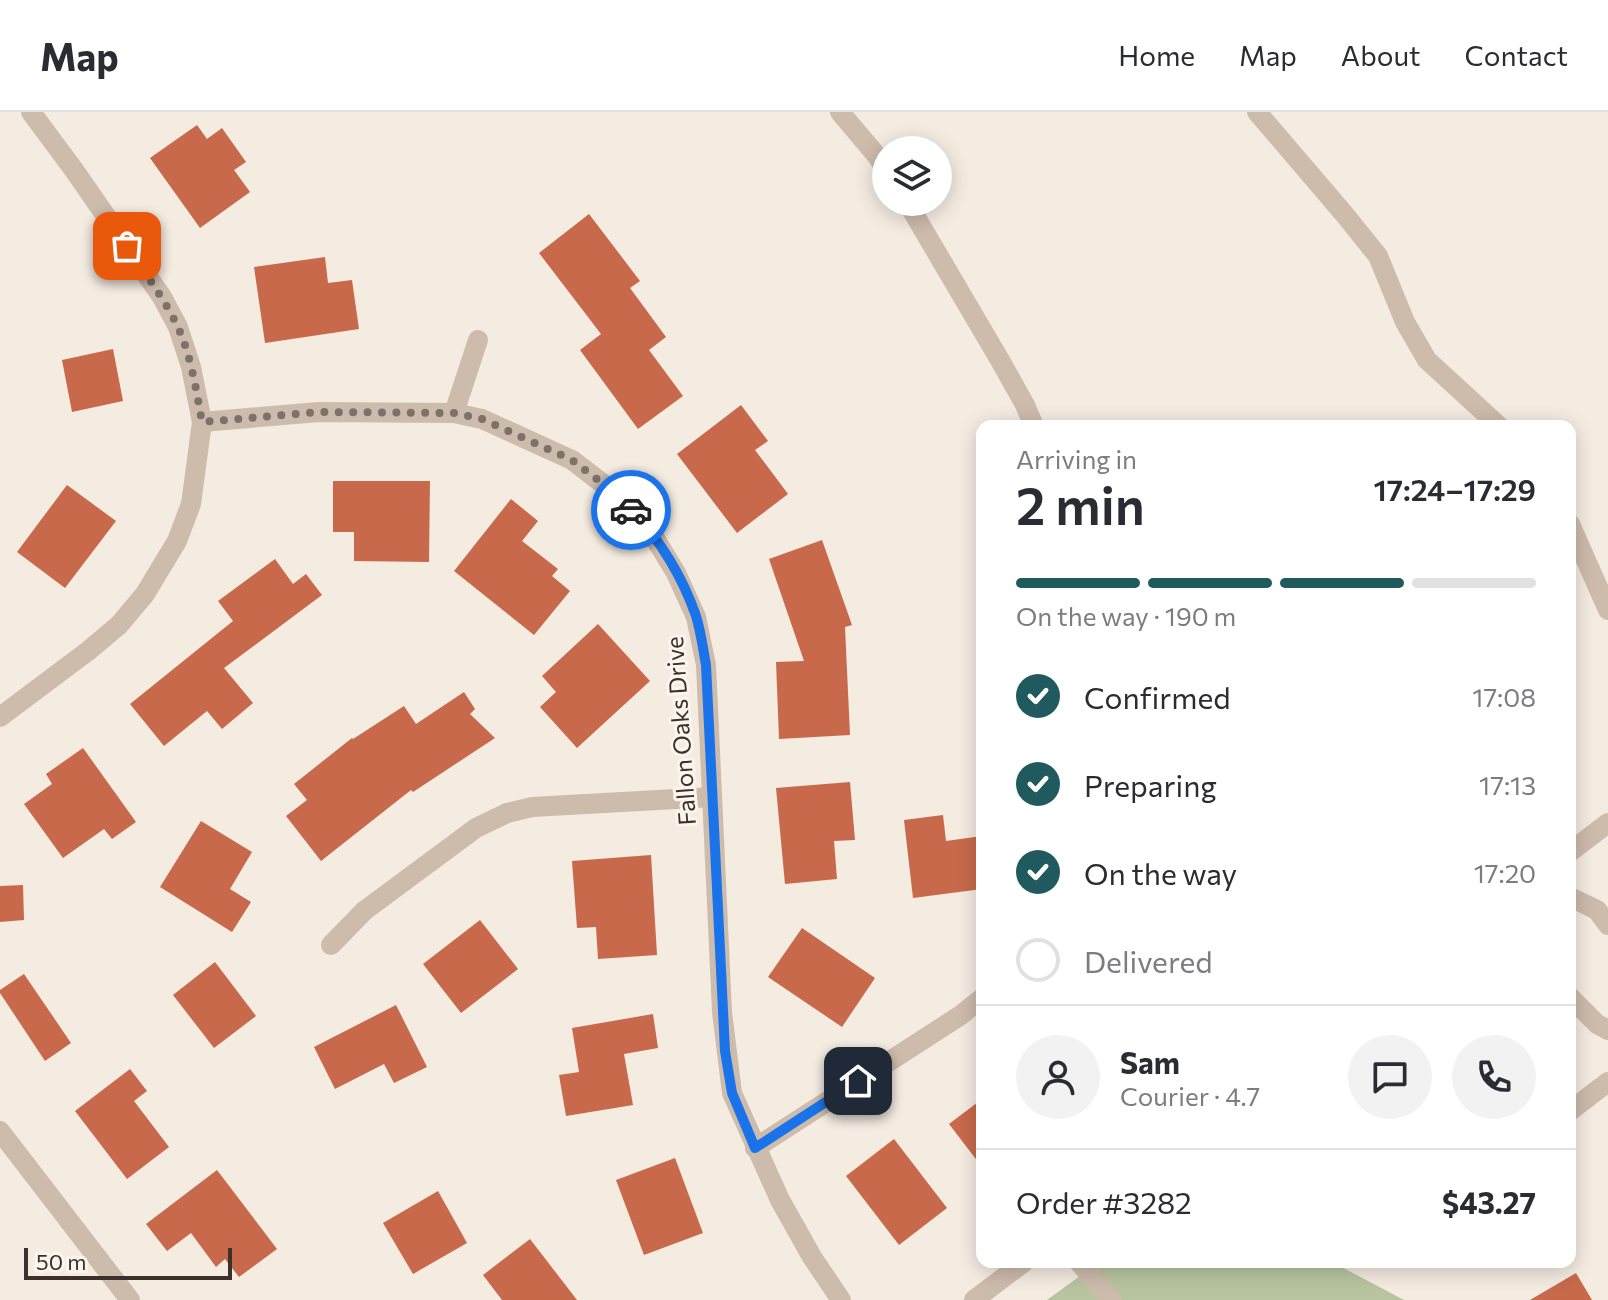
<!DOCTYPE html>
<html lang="en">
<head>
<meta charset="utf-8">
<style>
	body { margin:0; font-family:Commissioner,sans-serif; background:#f2f2f3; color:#2b2b33; height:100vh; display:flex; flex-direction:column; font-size:30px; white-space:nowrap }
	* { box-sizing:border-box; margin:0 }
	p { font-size:26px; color:#7c7c81 }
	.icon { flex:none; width:44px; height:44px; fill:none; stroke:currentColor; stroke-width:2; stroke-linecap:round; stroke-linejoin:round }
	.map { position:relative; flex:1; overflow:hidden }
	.panel { position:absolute; left:976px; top:308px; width:600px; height:848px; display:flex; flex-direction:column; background:#fff; border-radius:16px; box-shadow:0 4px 20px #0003 }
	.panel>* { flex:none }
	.fabs { position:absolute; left:872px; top:24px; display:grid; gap:16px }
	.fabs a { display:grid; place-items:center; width:80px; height:80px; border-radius:50%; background:#fff; box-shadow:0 4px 20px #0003; font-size:40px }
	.scale { position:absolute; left:24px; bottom:20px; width:208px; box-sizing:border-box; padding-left:8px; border:4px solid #3b302b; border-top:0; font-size:22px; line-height:28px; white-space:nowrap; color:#3b302b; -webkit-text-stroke:6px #fbf5ee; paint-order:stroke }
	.pin { position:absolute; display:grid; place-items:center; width:68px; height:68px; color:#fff; margin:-34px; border-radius:16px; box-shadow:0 4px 12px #0006 }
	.courier { position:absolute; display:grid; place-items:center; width:80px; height:80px; margin:-40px; border:6px solid #1a73e8; border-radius:50%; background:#fff; color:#222; box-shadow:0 2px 10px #0007 }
	.overview em { font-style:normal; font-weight:600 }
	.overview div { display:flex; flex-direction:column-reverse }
	.overview { display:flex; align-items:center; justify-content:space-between; height:136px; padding:0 40px }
	h1 { font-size:52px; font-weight:600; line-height:60px }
	.bar { display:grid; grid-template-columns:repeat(4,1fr); gap:12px 8px; align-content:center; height:96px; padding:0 40px }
	.bar i { height:10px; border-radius:6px; background:#e1e1e2 }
	.bar .current { background:#1f5a5e }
	.bar p { grid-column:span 4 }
	.line { display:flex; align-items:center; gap:20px; padding:0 40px; border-top:2px solid #e1e1e2 }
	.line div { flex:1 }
	.round { display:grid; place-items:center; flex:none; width:84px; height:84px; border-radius:42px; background:#f2f2f3 }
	ol { padding:0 40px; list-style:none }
	li { display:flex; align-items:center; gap:24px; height:88px }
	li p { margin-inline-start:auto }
	li .icon { padding:8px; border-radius:50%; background:#1f5a5e; color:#fff; stroke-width:4 }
	li:last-child { color:#7c7c81 }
	li i { width:44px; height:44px; border:4px solid #e1e1e2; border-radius:50% }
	header { display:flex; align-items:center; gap:48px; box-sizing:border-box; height:112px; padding:0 40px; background:#fff; border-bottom:2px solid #e1e1e2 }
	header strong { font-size:38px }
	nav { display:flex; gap:44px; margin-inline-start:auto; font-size:28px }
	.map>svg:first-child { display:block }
	.green { fill:#b8c4a0 }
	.building { fill:#c8694b }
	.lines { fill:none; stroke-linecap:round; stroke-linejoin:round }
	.minor { stroke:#cdbbac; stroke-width:20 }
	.done { stroke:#7c716b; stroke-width:8; stroke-dasharray:0 14.4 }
	.route { stroke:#1a73e8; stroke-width:10 }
	.labels { text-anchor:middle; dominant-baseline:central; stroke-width:6; stroke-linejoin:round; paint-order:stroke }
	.street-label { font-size:24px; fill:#3b302b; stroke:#fbf5ee }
</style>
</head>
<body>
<header>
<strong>Map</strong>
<nav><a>Home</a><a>Map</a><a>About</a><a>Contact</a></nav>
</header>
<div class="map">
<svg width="1608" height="1188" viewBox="0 0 1608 1188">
	<rect width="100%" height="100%" fill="#f4ebe1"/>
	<polygon class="green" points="1099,1150 1332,1150 1404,1188 1047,1188"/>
	<g class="building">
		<polygon points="197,13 207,27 222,16 246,50 234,58 250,80 200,116 150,46"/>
		<polygon points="589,102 640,169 630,176 666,225 649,238 683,284 638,317 580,238 601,222 539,141"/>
		<polygon points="325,145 328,171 352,168 359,217 265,231 254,155"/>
		<polygon points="113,237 123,289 72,300 62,248"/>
		<polygon points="741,293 768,329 755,338 788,382 737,421 677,342"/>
		<polygon points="333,369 430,369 429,450 354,449 354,420 333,420"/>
		<polygon points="67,373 116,409 65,476 17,440"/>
		<polygon points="511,387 538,409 522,429 558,457 552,464 570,479 534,523 454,459"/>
		<polygon points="822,428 852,513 845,515 850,623 779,627 776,550 804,549 769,447"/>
		<polygon points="275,447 293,472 306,462 322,483 224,556 253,591 222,617 207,599 164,634 130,592 233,509 218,489"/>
		<polygon points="598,512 650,569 577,636 540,595 556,580 542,564"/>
		<polygon points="464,580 475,597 470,602 495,626 413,680 411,678 321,749 286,704 307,688 294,672 352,626 353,627 404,594 416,612"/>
		<polygon points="83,636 136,710 112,727 104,717 63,746 24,692 52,672 46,662"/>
		<polygon points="850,670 855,728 834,729 837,767 785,772 776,676"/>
		<polygon points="943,703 946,729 982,724 982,777 913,786 904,708"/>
		<polygon points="201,709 252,740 230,777 251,790 232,820 160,775"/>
		<polygon points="651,743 657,843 598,847 596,815 577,816 572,749"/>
		<polygon points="23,773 24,808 0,810 0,774"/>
		<polygon points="480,808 518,857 461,901 423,852"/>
		<polygon points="802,816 875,866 842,915 768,865"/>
		<polygon points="215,850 256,904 214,936 173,883"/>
		<polygon points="24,862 71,931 45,949 0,881 0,878"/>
		<polygon points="396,893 427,955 394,971 384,952 335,977 314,935"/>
		<polygon points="653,902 658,936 624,942 633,993 566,1004 559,963 579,960 572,916"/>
		<polygon points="130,957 147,979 134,989 169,1035 127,1067 75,999"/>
		<polygon points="982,987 982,1055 949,1012"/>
		<polygon points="894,1027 947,1096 899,1133 846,1064"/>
		<polygon points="675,1046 703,1121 644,1143 616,1068"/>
		<polygon points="217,1058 277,1137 239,1165 225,1147 216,1155 191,1121 167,1139 146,1112"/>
		<polygon points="438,1079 467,1131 413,1162 383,1111"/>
		<polygon points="530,1127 577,1188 502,1188 483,1163"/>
		<polygon points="1576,1161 1592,1188 1530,1188"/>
	</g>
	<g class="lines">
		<g class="minor">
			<polyline points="840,0 877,44 886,57"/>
			<polyline points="1257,0 1345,103 1378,144 1405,210 1427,248 1499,314"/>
			<polyline points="907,90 1001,250 1025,293 1034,314"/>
			<polyline points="454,301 478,228"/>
			<polyline points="202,310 319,300 454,301 482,307 572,348 615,381 648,415 676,461 696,505 706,553 722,900 732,981 780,1088 812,1145 841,1188"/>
			<polyline points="1570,412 1608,498"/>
			<polyline points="0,605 88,539 119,513 145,482 177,429 191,392 202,310 191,255 178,215 162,185 74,58 31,0"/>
			<polyline points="1570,740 1608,711"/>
			<polyline points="1570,785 1597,798 1608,813"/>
			<polyline points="331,833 364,799 476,716 507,701 532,695 712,685"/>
			<polyline points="1570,885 1597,912 1608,918"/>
			<polyline points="1570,999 1608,970"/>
			<polyline points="0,1019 130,1188"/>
			<polyline points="755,1036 961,903 982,886"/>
			<polyline points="1079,1150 1111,1188"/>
			<polyline points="974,1188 1024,1150"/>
		</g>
	</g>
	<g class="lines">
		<path class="done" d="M127 134C144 160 163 185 177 213 191 243 196 277 202 310L319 300 454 301 482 307 572 348 615 381 631 398"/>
		<path class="route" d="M631 398C660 427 683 466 696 504 701 520 703 537 706 553L725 939 732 981 755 1036 858 969"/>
	</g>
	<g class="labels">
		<g class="street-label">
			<text transform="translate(680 619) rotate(-94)">Fallon Oaks Drive</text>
		</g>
	</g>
</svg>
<div class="fabs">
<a><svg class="icon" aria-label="layers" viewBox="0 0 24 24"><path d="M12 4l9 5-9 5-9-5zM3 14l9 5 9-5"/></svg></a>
</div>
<div class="scale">50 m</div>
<div class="pin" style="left:127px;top:134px;background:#ea580c"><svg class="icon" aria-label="bag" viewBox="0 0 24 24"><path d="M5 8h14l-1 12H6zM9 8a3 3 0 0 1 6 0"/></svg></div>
<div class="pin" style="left:858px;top:969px;background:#1f2937"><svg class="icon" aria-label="home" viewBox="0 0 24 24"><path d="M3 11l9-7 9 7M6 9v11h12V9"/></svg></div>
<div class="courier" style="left:631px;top:398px"><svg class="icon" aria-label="car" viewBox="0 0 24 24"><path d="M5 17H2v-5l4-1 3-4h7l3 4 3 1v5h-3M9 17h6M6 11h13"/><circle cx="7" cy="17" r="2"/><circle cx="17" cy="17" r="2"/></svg></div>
<section class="panel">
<div class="overview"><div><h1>2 min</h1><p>Arriving in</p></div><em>17:24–17:29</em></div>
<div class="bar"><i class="current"></i><i class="current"></i><i class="current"></i><i></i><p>On the way · 190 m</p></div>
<ol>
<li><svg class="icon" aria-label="check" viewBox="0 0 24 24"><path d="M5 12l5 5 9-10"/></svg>Confirmed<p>17:08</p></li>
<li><svg class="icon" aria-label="check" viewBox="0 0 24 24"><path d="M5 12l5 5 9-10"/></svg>Preparing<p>17:13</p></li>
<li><svg class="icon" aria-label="check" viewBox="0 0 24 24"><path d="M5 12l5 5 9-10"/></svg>On the way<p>17:20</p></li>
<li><i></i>Delivered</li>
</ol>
<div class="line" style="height:144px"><a class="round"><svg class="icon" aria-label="person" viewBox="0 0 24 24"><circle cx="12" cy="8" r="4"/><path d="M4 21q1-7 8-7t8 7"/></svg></a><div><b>Sam</b><p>Courier · 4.7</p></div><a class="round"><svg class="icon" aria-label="chat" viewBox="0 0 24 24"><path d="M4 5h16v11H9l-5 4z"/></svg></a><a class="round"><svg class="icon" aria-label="phone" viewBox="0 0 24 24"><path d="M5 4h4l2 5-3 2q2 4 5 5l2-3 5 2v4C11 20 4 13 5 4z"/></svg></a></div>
<div class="line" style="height:104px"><div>Order #3282</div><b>$43.27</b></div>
</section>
</div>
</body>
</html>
